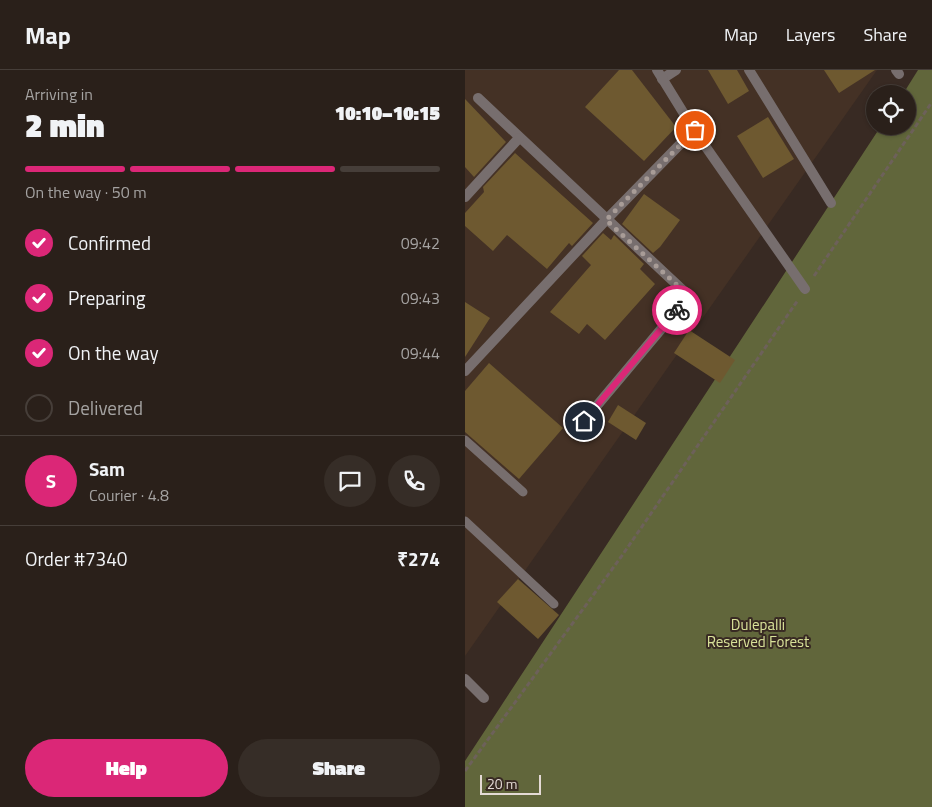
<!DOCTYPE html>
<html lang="en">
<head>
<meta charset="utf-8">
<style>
	body { margin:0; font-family:"Titillium Web",sans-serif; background:#362d27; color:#f1f3f6; height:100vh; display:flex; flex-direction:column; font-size:19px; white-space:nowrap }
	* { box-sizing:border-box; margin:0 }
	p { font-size:16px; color:#a5a3a2 }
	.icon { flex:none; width:28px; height:28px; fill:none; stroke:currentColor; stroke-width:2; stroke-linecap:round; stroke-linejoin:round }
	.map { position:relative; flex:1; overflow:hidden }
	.sheet { display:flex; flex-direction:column; background:#2a201a; width:465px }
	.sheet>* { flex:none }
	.tools { position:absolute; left:401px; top:15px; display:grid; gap:10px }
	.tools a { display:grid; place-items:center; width:50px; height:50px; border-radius:50%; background:#2a201a; box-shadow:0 1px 4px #0004,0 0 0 1px #463e39; font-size:25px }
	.scale { position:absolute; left:15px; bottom:12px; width:61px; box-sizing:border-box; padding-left:5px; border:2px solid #e4dad5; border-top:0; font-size:14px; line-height:18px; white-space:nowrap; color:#e4dad5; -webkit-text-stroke:4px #382a23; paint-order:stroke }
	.pin { position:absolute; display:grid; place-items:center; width:42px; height:42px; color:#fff; margin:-21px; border:2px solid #fff; border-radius:50%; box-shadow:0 1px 5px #0007 }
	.courier { position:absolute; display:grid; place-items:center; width:50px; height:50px; margin:-25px; border:4px solid #db2777; border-radius:50%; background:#fff; color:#222; box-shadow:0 1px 6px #0007 }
	.head em { font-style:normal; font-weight:800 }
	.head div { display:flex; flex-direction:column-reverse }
	.head { display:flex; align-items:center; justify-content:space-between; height:85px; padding:0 25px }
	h1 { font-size:32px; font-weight:800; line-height:38px }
	.bar { display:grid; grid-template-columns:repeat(4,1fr); gap:8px 5px; align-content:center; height:60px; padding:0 25px }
	.bar i { height:6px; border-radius:4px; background:#463e39 }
	.bar .selected { background:#db2777 }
	.bar p { grid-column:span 4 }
	.line { display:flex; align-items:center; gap:12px; padding:0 25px; border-top:1px solid #463e39 }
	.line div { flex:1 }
	.round { display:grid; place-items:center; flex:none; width:52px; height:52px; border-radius:26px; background:#362d27 }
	ol { padding:0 25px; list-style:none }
	li { display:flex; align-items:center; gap:15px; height:55px }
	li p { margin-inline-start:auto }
	li .icon { padding:5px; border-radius:50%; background:#db2777; color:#fff; stroke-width:4 }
	li:last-child { color:#a5a3a2 }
	li i { width:28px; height:28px; border:2px solid #463e39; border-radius:50% }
	.action { display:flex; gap:10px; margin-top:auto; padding:10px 25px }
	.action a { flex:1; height:58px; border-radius:30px; background:#db2777; color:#fff; font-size:20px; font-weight:800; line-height:58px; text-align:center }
	.action a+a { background:#362d27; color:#f1f3f6 }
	header { display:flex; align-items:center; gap:30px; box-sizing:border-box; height:70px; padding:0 25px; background:#2a201a; border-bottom:1px solid #463e39 }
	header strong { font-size:24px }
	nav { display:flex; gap:28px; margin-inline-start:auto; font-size:18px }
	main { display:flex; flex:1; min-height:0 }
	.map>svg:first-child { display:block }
	.built { fill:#443125 }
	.forest { fill:#61663b }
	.building { fill:#6e5930 }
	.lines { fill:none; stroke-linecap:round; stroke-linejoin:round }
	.path { stroke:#6d615a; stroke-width:3; stroke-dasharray:5 2.5; stroke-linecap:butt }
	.lane { stroke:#776e6e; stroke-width:9 }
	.street { stroke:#776e6e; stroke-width:10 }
	.done { stroke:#a89c97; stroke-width:5; stroke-dasharray:0 9 }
	.route { stroke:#db2777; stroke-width:6 }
	.labels { text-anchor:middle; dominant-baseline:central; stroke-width:4; stroke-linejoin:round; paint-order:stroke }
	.park-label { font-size:15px; fill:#d9e299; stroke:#382a23 }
</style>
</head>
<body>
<header>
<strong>Map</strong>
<nav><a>Map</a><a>Layers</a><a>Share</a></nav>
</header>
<main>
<section class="sheet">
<div class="head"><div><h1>2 min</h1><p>Arriving in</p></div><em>10:10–10:15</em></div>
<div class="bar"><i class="selected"></i><i class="selected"></i><i class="selected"></i><i></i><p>On the way · 50 m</p></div>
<ol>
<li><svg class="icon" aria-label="check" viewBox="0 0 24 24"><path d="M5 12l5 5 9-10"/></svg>Confirmed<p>09:42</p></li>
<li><svg class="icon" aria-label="check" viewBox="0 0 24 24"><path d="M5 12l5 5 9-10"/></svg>Preparing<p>09:43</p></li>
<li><svg class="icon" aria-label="check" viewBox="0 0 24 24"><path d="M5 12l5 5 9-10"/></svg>On the way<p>09:44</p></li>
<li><i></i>Delivered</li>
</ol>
<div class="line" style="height:90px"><b class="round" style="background:#db2777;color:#fff">S</b><div><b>Sam</b><p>Courier · 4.8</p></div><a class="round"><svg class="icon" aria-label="chat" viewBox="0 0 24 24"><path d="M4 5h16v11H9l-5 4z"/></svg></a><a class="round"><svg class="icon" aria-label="phone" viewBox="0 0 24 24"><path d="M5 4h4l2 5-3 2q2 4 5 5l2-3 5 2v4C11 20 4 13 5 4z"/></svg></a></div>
<div class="line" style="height:65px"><div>Order #7340</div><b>₹274</b></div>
<div class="action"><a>Help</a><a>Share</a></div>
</section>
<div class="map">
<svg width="467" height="737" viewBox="0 0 467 737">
	<rect width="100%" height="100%" fill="#382a23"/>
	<polygon class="built" points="0,0 412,0 0,586"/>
	<polygon class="forest" points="453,0 467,0 467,737 0,737 0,691 416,56 442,56 442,24 438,24"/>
	<g class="building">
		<polygon points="154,0 167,0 211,57 179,91 120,37"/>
		<polygon points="243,0 272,0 284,21 263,34"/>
		<polygon points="359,0 410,0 374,23"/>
		<polygon points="0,29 41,72 9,107 0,97"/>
		<polygon points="303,47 329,89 298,108 272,66"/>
		<polygon points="50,83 128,153 107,176 104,173 82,199 42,165 28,181 0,156 0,143 19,122 18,117"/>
		<polygon points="179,124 215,150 195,177 188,183 157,154"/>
		<polygon points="138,163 146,170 149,165 179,194 175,199 190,214 140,270 122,254 114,264 85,242 126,195 117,186"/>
		<polygon points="0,232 25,248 0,287"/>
		<polygon points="224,260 270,290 255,313 209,283"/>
		<polygon points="24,293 98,358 54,409 0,362 0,321"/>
		<polygon points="153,335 181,353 171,370 143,352"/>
		<polygon points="53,509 94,545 73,569 32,532"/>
	</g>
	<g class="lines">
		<g class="path">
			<polyline points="349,206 467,32"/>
			<polyline points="0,701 156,487 333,230"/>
		</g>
		<g class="lane">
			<polyline points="0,370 58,422"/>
			<polyline points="0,451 89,534"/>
		</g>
		<g class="street">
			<polyline points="284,0 366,133"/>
			<polyline points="431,0 434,4"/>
			<polyline points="197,9 211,0"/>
			<polyline points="13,28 224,226 119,351"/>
			<polyline points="229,60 340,219"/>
			<polyline points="0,127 54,68"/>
			<polyline points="0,301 141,150 229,60 192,0"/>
			<polyline points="0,609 19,628"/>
		</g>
	</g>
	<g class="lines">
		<polyline class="done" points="212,240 224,226 141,150 230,60"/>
		<polyline class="route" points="119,351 212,240"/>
	</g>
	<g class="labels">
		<g class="park-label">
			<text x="293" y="554">Dulepalli<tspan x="293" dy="17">Reserved Forest</tspan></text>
		</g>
	</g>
</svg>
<div class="tools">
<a><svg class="icon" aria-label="locate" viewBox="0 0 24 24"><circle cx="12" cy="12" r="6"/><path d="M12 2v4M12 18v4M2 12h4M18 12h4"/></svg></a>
</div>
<div class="scale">20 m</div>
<div class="pin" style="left:230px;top:60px;background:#ea580c"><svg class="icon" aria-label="bag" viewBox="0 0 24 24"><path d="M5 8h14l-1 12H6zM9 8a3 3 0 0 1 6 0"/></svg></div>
<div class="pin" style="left:119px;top:351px;background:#1f2937"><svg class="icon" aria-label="home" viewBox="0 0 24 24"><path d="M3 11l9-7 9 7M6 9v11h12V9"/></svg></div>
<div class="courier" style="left:212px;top:240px"><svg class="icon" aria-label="bike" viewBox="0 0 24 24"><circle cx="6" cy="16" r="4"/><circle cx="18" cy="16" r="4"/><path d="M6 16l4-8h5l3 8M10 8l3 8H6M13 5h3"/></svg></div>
</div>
</main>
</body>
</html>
